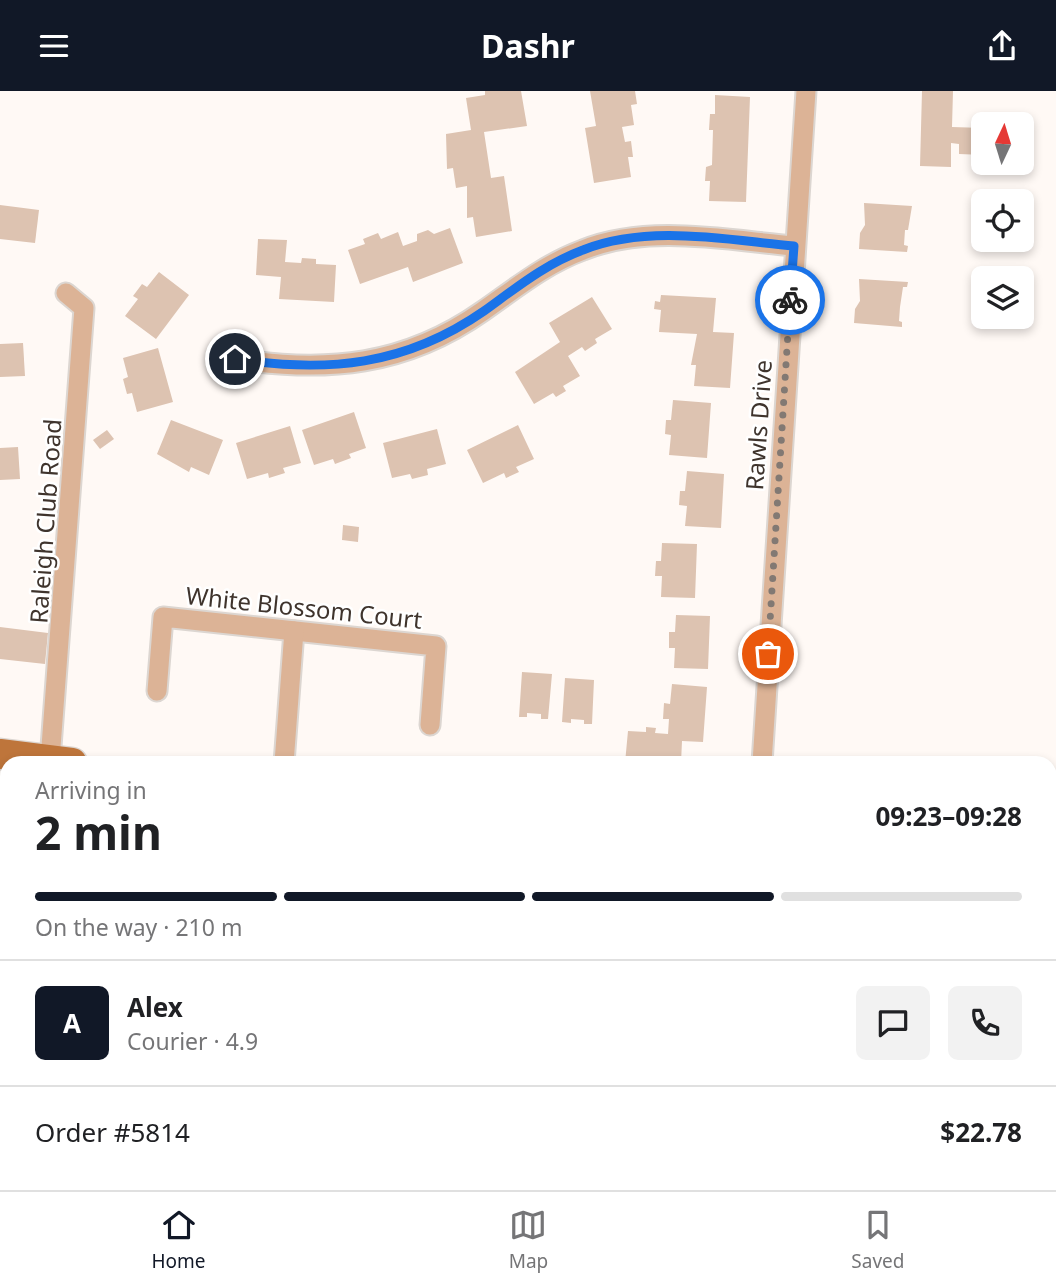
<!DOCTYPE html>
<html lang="en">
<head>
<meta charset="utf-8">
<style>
	body { margin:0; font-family:"Noto Sans",sans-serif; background:#f2f2f2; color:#202124; height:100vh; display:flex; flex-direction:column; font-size:26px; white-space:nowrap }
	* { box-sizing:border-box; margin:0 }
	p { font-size:23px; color:#757577 }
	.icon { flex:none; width:38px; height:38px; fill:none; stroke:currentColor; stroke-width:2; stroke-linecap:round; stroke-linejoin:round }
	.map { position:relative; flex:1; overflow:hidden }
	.side { position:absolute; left:0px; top:665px; width:1057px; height:434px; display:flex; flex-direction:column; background:#fff; border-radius:21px 21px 0 0; box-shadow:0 4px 10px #0003 }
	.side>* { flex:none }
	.needle { width:46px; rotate:4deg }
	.buttons { position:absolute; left:971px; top:21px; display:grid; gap:14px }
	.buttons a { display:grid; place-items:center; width:63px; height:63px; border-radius:10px; background:#fff; box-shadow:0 4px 10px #0003; font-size:35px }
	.pin { position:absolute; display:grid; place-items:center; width:60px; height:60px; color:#fff; margin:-30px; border:4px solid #fff; border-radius:50%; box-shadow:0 2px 7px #0007 }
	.courier { position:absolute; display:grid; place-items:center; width:70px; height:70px; margin:-35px; border:5px solid #1a73e8; border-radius:50%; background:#fff; color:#222; box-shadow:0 2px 9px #0007 }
	.head em { font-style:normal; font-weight:700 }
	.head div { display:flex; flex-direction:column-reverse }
	.head { display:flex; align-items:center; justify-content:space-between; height:119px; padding:0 35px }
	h1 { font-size:46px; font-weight:700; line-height:52px }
	.bar { display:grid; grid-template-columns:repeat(4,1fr); gap:10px 7px; align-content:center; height:84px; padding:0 35px }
	.bar i { height:9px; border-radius:5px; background:#e0e0e0 }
	.bar .on { background:#111827 }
	.bar p { grid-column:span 4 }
	.line { display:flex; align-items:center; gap:18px; padding:0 35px; border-top:2px solid #e0e0e0 }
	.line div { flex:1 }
	.round { display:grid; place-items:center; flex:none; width:74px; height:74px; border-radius:10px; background:#f2f2f2 }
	header { display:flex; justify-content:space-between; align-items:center; height:91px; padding:0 35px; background:#111827; color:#fff; font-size:32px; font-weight:700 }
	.dock { display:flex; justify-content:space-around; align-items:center; height:98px; border-top:2px solid #e0e0e0; background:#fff; font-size:19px; color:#757577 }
	.dock a { display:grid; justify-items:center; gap:4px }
	.dock .on { color:#111827 }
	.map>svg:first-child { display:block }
	.building { fill:#ddc3b1 }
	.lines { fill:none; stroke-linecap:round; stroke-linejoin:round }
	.street-casing { stroke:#dcd6d1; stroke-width:23 }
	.primary-casing { stroke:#dcd6d1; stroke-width:33 }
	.street { stroke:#dcb396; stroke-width:19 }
	.primary { stroke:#be753b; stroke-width:30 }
	.done { stroke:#827973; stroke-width:7; stroke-dasharray:0 12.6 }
	.route { stroke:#1a73e8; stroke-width:9 }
	.labels { text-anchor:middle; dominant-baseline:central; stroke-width:5; stroke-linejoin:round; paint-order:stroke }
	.street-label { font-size:24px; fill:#3f342d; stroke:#fff }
</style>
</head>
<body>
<header><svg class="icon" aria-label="menu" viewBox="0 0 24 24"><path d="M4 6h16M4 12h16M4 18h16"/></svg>Dashr<svg class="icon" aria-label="share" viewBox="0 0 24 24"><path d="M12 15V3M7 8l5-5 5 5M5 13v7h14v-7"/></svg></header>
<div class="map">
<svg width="1056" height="1099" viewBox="0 0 1056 1099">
	<rect width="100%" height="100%" fill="#fff9f5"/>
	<g class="building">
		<polygon points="485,0 521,0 527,35 484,41 491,87 504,85 512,140 476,146 473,126 467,127 467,95 456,97 453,77 447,78 446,43 471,39 466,7 485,4"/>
		<polygon points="590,0 635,0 637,13 631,14 634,34 622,36 625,51 631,50 633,66 628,66 631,86 594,92 585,37 596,35"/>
		<polygon points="922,0 953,0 952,36 984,37 984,64 959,63 959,53 951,52 951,76 920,75"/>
		<polygon points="715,4 750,6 746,111 709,110 710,90 705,90 706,76 712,74 713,39 709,39 710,23 715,23"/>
		<polygon points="864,112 912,115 908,139 905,139 904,154 908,155 907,161 859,158 860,142 865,134"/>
		<polygon points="0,114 39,119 35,152 0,148"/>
		<polygon points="450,137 463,172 413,191 408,176 360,193 348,159 365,153 363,148 378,142 381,148 398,141 403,155 417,150 417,143 428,139 434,143"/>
		<polygon points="258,148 287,149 285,171 301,172 302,167 316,168 316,173 336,174 334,211 279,208 281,186 256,184"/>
		<polygon points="159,181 189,204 156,248 125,225 138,208 133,205 142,193 147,196"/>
		<polygon points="859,188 908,191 907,196 903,196 900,216 899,230 902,231 902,236 854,232 855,218 860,210"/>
		<polygon points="661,204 716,207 713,241 734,242 730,297 694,295 696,274 691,274 697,243 659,241 661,219 654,218 655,210 660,211"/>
		<polygon points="592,206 612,238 595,248 597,252 585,260 582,256 568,265 580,285 563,295 566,300 556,306 553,302 534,313 515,281 560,251 549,232"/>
		<polygon points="23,252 25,285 0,286 0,253"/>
		<polygon points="158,257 173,311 137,321 132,302 127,303 123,288 128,286 123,267"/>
		<polygon points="673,309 711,312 707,367 669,364 671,344 665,343 666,329 671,329"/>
		<polygon points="354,321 366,357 349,363 351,367 335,373 333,368 314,374 302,339"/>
		<polygon points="171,329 223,349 209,384 191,376 189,381 157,363"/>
		<polygon points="518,334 534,368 516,376 519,381 506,387 504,382 483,392 467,359"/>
		<polygon points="290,335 301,372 283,377 285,382 269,387 268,382 247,388 236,352"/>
		<polygon points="437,338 446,373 427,378 428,384 412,388 410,383 392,387 383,352"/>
		<polygon points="107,339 114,348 100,358 93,349"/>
		<polygon points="18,356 20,388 0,389 0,357"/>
		<polygon points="687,380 724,383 721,437 685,435 687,415 679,414 680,400 685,400"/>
		<polygon points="343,434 359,436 358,451 342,449"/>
		<polygon points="662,452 697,453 695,507 661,506 662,485 655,485 656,470 661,470"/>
		<polygon points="676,524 710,525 708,578 674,577 675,557 669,557 669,541 675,541"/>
		<polygon points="0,536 48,542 45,573 0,568"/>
		<polygon points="522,581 552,583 548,628 541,628 541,623 527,622 527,626 519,626"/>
		<polygon points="565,587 594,589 592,633 584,633 584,629 571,628 571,632 562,631"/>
		<polygon points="672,593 707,596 703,651 682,650 681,672 625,672 628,640 646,641 646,636 656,637 655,642 668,643 669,628 663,628 664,612 670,613"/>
		<polygon points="3,754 7,755 7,781 0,780"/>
		<polygon points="0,946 7,961 7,984 0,988"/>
	</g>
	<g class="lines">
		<g class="street-casing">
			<g id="street">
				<path d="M235 268C327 282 405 275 483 220 516 197 545 173 583 159 648 133 726 149 794 155"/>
				<polyline points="157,600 163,526 436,555 430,634"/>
				<polyline points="50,669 84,217 66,202"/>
				<polyline points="284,672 294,540"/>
				<polyline points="762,672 806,0"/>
				<polyline points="0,1080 7,1080"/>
				<polyline points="305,1092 337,1094"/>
				<polyline points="719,1099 719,1092"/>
			</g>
		</g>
		<g class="primary-casing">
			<g id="primary">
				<polyline points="0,663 72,672"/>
				<polyline points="1050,801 1056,802"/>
			</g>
		</g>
		<use href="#street" class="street"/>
		<use href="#primary" class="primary"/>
	</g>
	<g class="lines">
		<polyline class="done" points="768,563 790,209"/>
		<path class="route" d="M235 268C327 282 405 275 484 220 516 197 545 173 583 159 649 133 726 149 794 155L790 209"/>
	</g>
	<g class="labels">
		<g class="street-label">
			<text transform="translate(758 334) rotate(-86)">Rawls Drive</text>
			<text transform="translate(45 430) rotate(-86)">Raleigh Club Road</text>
			<text transform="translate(304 516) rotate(6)">White Blossom Court</text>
		</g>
	</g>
</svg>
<div class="buttons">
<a><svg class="needle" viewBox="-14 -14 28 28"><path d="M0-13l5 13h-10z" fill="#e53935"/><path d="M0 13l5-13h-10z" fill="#757577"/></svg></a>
<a><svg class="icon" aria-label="locate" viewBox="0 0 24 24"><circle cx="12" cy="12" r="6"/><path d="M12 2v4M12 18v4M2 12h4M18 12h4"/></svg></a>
<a><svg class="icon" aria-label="layers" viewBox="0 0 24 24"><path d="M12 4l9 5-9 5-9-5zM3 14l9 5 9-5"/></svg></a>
</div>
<div class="pin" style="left:768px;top:563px;background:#ea580c"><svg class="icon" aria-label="bag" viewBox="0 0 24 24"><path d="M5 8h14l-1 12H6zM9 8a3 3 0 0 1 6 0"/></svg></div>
<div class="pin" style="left:235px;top:268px;background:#1f2937"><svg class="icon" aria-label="home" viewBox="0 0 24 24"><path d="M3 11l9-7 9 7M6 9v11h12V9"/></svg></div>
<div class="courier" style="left:790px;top:209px"><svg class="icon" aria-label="bike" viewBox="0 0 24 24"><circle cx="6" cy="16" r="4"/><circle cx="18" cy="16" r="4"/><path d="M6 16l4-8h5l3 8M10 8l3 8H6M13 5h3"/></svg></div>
<section class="side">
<div class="head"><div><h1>2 min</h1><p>Arriving in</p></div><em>09:23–09:28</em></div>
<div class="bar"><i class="on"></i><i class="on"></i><i class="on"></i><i></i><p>On the way · 210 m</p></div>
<div class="line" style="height:126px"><b class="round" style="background:#111827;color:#fff">A</b><div><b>Alex</b><p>Courier · 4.9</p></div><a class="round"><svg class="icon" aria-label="chat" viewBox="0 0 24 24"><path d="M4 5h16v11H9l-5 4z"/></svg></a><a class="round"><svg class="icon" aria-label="phone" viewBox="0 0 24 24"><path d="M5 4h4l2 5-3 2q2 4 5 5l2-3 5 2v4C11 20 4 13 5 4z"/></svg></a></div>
<div class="line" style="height:91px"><div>Order #5814</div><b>$22.78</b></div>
</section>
</div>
<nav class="dock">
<a class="on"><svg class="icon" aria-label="home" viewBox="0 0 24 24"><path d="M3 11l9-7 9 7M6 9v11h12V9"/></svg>Home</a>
<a><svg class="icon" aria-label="map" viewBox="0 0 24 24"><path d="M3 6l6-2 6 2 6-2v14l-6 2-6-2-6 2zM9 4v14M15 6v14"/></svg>Map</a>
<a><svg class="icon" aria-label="saved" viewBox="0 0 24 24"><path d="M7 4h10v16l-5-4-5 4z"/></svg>Saved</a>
</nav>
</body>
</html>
